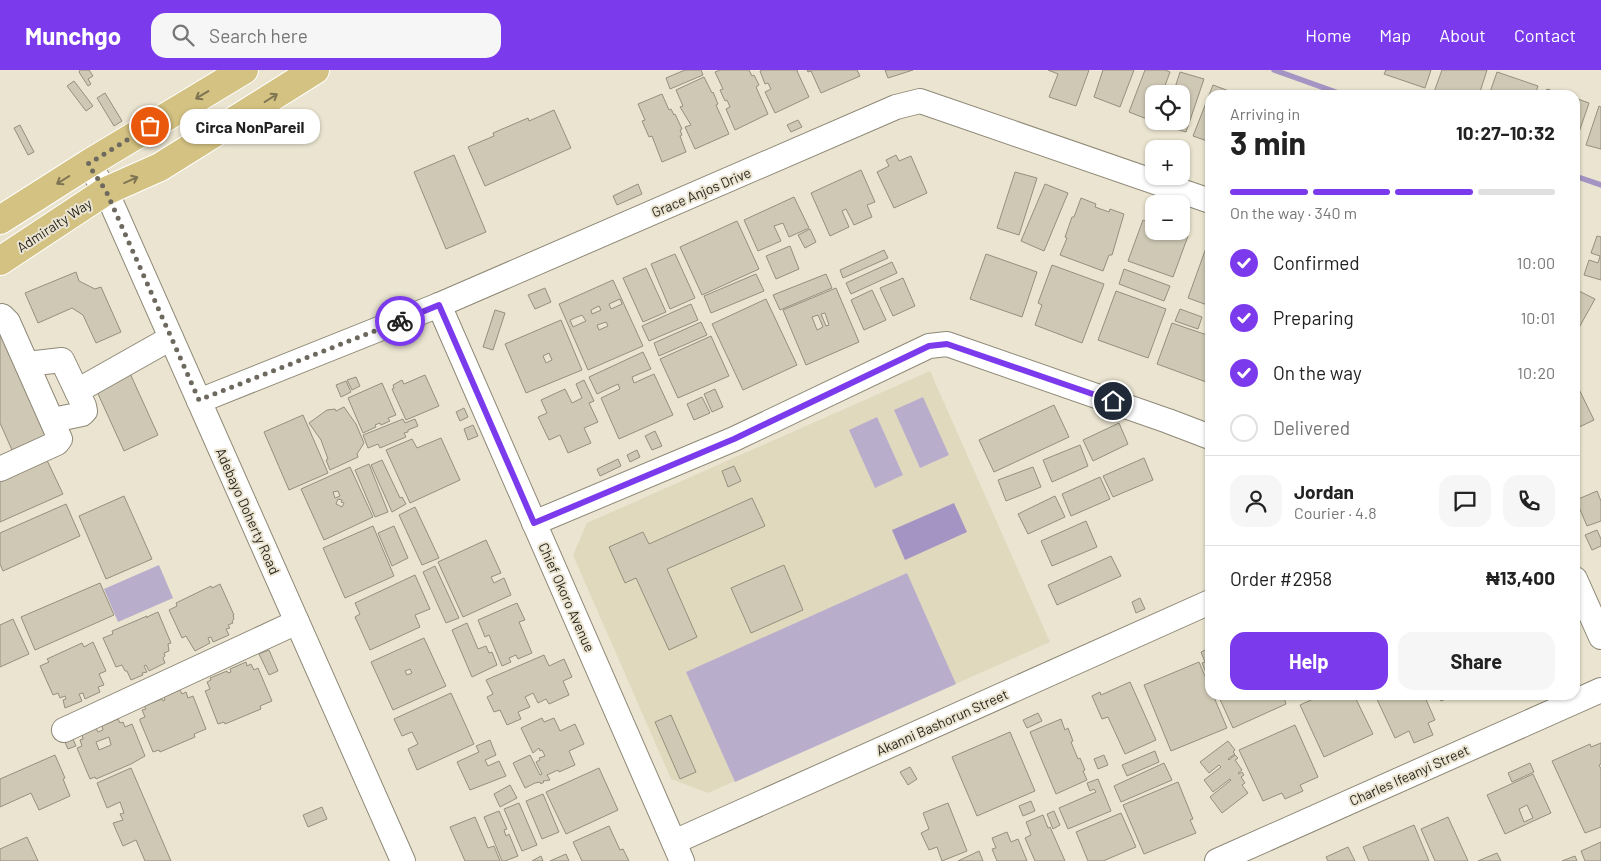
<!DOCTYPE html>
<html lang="en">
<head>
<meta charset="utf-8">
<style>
	body { margin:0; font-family:Barlow,sans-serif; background:#f6f6f6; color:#222; height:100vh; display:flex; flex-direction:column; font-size:19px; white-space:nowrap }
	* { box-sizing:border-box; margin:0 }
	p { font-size:16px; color:#767676 }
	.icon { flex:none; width:28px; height:28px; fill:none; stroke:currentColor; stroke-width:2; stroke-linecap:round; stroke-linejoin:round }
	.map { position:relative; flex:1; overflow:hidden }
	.panel { position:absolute; left:1205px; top:20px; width:375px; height:610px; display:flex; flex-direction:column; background:#fff; border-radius:15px; box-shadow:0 1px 4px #0004 }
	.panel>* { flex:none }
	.fabs { position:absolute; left:1145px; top:15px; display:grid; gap:10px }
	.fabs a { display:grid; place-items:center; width:45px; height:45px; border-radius:10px; background:#fff; box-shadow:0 1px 4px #0004; font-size:25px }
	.pin { position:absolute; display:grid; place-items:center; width:42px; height:42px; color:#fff; margin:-21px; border:2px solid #fff; border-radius:50%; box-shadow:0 1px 5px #0007 }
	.courier { position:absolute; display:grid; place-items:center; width:50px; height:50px; margin:-25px; border:4px solid #7c3aed; border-radius:50%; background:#fff; color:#222; box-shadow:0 1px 6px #0007 }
	.bubble { position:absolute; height:35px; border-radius:15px; background:#fff; box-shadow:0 1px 4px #0004; font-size:16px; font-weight:700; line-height:35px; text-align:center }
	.overview em { font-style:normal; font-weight:700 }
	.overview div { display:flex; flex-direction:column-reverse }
	.overview { display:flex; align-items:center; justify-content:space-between; height:85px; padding:0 25px }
	h1 { font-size:32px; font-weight:700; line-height:38px }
	.bar { display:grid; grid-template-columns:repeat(4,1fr); gap:8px 5px; align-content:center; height:60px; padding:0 25px }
	.bar i { height:6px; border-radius:4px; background:#e0e0e0 }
	.bar .active { background:#7c3aed }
	.bar p { grid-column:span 4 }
	.line { display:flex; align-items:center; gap:12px; padding:0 25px; border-top:1px solid #e0e0e0 }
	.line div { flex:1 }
	.round { display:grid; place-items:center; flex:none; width:52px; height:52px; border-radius:15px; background:#f6f6f6 }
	ol { padding:0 25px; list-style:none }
	li { display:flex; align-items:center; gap:15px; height:55px }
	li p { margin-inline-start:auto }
	li .icon { padding:5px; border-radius:50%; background:#7c3aed; color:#fff; stroke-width:4 }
	li:last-child { color:#767676 }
	li i { width:28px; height:28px; border:2px solid #e0e0e0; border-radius:50% }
	.action { display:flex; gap:10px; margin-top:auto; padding:10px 25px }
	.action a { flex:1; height:58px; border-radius:15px; background:#7c3aed; color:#fff; font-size:20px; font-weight:700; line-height:58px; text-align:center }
	.action a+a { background:#f6f6f6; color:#222 }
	header { display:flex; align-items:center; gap:30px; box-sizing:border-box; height:70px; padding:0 25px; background:#7c3aed; color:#fff }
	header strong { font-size:24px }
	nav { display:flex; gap:28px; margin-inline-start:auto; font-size:18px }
	.search { width:350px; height:45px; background:#f6f6f6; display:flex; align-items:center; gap:12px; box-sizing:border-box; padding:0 18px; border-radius:15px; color:#767676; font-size:19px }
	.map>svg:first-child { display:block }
	.built { fill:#e1d9be }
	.green { fill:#b8aecc }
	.water { fill:#a494c4 }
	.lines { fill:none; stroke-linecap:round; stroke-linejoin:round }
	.stream { stroke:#a494c4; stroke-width:5.5 }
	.building { fill:#cec8b4; stroke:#958f7d; fill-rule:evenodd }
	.minor-casing { stroke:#8e8876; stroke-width:26 }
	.major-casing { stroke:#fff; stroke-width:30 }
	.minor { stroke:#fff; stroke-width:24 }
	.major { stroke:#d4c282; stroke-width:28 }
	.oneway { stroke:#7e7451 }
	.done { stroke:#6d695e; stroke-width:5; stroke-dasharray:0 9 }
	.route { stroke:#7c3aed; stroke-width:6 }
	.labels { text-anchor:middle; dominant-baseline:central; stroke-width:4; stroke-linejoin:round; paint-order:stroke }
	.street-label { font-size:14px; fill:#292720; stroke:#eae4d0 }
</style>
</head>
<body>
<header>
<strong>Munchgo</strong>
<div class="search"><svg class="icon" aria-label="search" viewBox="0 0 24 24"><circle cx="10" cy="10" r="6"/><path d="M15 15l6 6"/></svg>Search here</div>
<nav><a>Home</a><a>Map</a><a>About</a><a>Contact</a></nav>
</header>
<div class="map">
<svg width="1601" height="791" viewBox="0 0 1601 791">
	<rect width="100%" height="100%" fill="#eae4d0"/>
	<polygon class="built" points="930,301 1050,572 708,723 671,709 573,485 587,453"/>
	<g class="green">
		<polygon points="923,327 949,385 920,398 894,340"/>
		<polygon points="877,347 903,405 875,418 849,360"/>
		<polygon points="159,495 173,528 118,552 104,519"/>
		<polygon points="907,503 956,614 735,712 686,602"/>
	</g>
	<polygon class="water" points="954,433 967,462 905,490 892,460"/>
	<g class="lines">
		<g class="stream">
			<polyline points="1274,0 1344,25"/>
			<polyline points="1575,106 1601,115"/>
		</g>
	</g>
	<g class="building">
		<polygon points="80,0 89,0 93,6 88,9 91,14 88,16 79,2"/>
		<polygon points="685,0 701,0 703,5 670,19 666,8"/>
		<polygon points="720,0 749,0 752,6 754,5 759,15 756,17 768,44 735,60 726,39 730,37 727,30 725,31 720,20 723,19 715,2"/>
		<polygon points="762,0 798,0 797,1 809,27 775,43 765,22 771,19 768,13 765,14 760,1"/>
		<polygon points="807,0 857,0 860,6 821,23 811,1 808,2"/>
		<polygon points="885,0 913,0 888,8"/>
		<polygon points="1048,0 1089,0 1076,36 1049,27 1058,4"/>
		<polygon points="1103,0 1134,0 1120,37 1094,27"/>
		<polygon points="1145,0 1165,0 1170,2 1162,24 1154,24 1152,51 1129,42"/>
		<polygon points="1386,0 1431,0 1425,18 1384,4"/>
		<polygon points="1442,0 1487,0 1479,25 1443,25 1434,22"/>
		<polygon points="1180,2 1204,9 1186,62 1162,55 1163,51 1181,51 1181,24 1173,24"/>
		<polygon points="1497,2 1538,16 1535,25 1489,25"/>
		<polygon points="704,7 712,23 713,22 718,34 716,35 729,64 695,79 685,57 691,55 680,37 683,36 676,20"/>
		<polygon points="74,11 93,36 86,41 67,16"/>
		<polygon points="1213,15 1237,24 1210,25 1210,72 1193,66"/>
		<polygon points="1547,19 1565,25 1544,25"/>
		<polygon points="105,23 122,51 114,56 97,28"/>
		<polygon points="662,24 669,40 671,39 674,45 675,44 682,59 680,60 682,65 680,66 686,82 662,92 652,66 649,67 642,51 645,50 638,34"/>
		<polygon points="1575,28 1589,33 1576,71 1575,71"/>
		<polygon points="1599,36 1601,37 1601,79 1586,75"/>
		<polygon points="554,40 571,78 485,116 468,77 494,66 493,63 528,48 529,51"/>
		<polygon points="798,50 802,57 791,62 787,55"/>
		<polygon points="20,55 34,82 28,85 14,58"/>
		<polygon points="454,85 486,162 446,179 414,102"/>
		<polygon points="896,85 899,91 911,86 927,123 894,138 877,102 889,96 886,90"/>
		<polygon points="861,100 875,132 867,135 872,147 854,155 846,139 842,141 849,157 830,166 811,123"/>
		<polygon points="1015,102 1037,108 1019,165 997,158"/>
		<polygon points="638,114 642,124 617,135 613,126"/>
		<polygon points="1045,114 1068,123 1044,181 1021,171"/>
		<polygon points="794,127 809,158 789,167 783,153 774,156 781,171 758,181 744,150"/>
		<polygon points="1081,128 1096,134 1095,137 1109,142 1110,139 1124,144 1112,185 1109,185 1103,201 1060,185 1067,168 1065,167 1072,147 1074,147"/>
		<polygon points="1143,150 1154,154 1154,161 1174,161 1188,166 1173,207 1128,191"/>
		<polygon points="737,151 759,199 702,225 680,177"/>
		<polygon points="810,159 816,172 805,178 798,165"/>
		<polygon points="1597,166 1601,167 1601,210 1584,205 1589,190 1598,193 1600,186 1591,183"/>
		<polygon points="790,176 799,199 776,209 766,186"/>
		<polygon points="1206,178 1210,179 1210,236 1188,228"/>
		<polygon points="884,180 888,188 843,208 840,200"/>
		<polygon points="675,184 695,228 670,239 651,194"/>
		<polygon points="986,184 1037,202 1022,247 970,229"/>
		<polygon points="892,192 897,203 851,224 846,213"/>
		<polygon points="1052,195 1104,214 1082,273 1035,255 1042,235 1038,233"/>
		<polygon points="646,198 666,242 643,252 623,208"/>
		<polygon points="1124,199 1170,216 1164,231 1119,214"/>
		<polygon points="76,202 79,211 95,219 101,217 121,262 96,273 83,245 72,238 38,253 25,223"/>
		<polygon points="756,204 764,221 711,243 704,226"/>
		<polygon points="826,204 832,218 780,240 773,225"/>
		<polygon points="903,208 915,236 893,246 880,218"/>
		<path d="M613 210 643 276 588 300 559 234ZM620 229 622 234 611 239 609 234ZM599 236 601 240 592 244 591 240ZM582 245 586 251 573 257 570 250ZM606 252 608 256 599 260 597 255Z"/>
		<polygon points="545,218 551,232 535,239 528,225"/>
		<path d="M836 218 859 272 806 295 783 240ZM825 243 829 255 826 256 821 244ZM818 245 823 257 817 260 812 247Z"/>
		<polygon points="1575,219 1595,229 1576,263 1575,263"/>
		<polygon points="872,220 886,250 864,260 851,230"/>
		<polygon points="1116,221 1166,239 1148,288 1098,270"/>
		<polygon points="766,229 797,295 743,320 712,254"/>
		<polygon points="691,234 698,250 649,271 642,256"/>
		<polygon points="1180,239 1202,247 1198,259 1175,251"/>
		<polygon points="495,240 505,243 493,280 483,277"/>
		<path d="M561 250 582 300 526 323 505 274ZM549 283 552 290 546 293 543 286Z"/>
		<polygon points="701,252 707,265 659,286 654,273"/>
		<polygon points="1172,253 1210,266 1209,313 1157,294"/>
		<polygon points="11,260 55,361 12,380 0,353 0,265"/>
		<polygon points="711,266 729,306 678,328 660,289"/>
		<polygon points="643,282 651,299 632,307 634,313 654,304 673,345 619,369 601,328 620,319 618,314 597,324 589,307"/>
		<polygon points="128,299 158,365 124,381 94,315"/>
		<polygon points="425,305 439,336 406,350 392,319 394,318 393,315 402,310 404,314"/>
		<polygon points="356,307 360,316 352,320 347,310"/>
		<polygon points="584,310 594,331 589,333 598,352 584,358 591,373 568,383 560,365 549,370 538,347 547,343 541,330 565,319 572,333 582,328 576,314"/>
		<polygon points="346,311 351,322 341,327 336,315"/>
		<polygon points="1575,311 1594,350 1575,359"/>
		<polygon points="382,313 396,345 388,348 390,351 381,355 380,353 375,355 376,357 363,363 348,328"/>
		<polygon points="715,319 723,337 712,342 704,324"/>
		<polygon points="702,327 710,343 694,350 687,334"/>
		<polygon points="1054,335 1069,367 994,402 979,370"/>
		<polygon points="344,337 356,354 364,373 357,384 358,387 330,400 326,390 328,389 321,370 309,353 327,340 335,339 336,341"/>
		<polygon points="464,338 468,347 460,351 456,342"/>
		<polygon points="303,345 328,403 289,420 264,362"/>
		<polygon points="403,349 405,353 415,349 418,356 408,360 408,362 404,363 406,367 380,378 378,374 368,378 363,365"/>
		<polygon points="1119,353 1128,374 1093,391 1083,370"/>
		<polygon points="473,355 478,366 468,370 464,359"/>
		<polygon points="655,361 662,376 652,380 645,366"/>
		<polygon points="441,368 460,410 410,433 386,380 412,369 417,378"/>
		<polygon points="1080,375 1088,396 1052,412 1043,390"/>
		<polygon points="637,380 640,387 630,392 627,385"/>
		<polygon points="44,384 63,424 0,452 0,404"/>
		<polygon points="1144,388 1153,410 1113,427 1103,406"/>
		<polygon points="618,389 621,396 600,406 597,399"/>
		<polygon points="382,390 400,428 402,427 406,434 392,442 371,395"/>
		<polygon points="369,394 388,442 375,447 355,400"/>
		<polygon points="734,396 741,411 728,417 722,401"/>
		<path d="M350 397 373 447 324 470 301 419ZM338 421 340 426 335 428 333 422ZM338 429 342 430 341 432 344 433 342 437 336 434Z"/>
		<polygon points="1033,397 1041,417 1006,431 998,410"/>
		<polygon points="1100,407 1110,429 1071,446 1062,424"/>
		<polygon points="1597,421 1601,431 1601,451 1587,456 1576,430"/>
		<polygon points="124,426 152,489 106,509 79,446"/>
		<polygon points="1055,426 1065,447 1028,464 1018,444"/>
		<polygon points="752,428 765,456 667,499 697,567 669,580 636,508 625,513 609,477 643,462 649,474"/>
		<polygon points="66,434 80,466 3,501 0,494 0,463"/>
		<polygon points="415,437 439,488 422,495 399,445"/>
		<polygon points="1086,451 1097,477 1052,496 1041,471"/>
		<polygon points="373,456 394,506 345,528 323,478"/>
		<polygon points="394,456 408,488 392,496 378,463"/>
		<polygon points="1597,460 1601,469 1601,476 1592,480 1585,465"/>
		<polygon points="486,470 501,503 491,507 494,513 504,508 511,525 463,547 438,492"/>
		<polygon points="1111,486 1121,506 1057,535 1048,515"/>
		<polygon points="784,495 803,540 751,563 731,518"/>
		<polygon points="435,496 459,548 446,553 423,502"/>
		<polygon points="415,505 430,539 415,545 420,557 370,580 355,547 360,544 355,533"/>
		<polygon points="100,513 114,545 35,580 21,547"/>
		<polygon points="220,514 234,545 233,545 234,549 232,551 233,553 228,555 230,558 226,559 229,565 213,572 211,567 208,568 210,573 195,581 186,566 182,568 169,540 177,536 176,533 211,516 212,518"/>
		<polygon points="1140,528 1145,539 1136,543 1132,532"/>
		<polygon points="517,533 525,550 519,552 532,583 518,589 516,585 509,588 511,592 502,596 489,565 485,567 478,550"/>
		<polygon points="158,542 171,573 168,574 169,581 164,583 165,586 163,588 165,593 149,601 146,595 144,596 147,602 142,603 143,605 131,610 127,601 125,601 122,595 116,597 103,568 113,564 112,561 147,546 147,548 149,546"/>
		<polygon points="13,549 29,584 0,597 0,555"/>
		<polygon points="467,553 478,579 486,576 489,583 492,582 497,595 472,607 452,560"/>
		<path d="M424 568 446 616 393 640 371 592ZM410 599 412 603 407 605 405 601Z"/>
		<polygon points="93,572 106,601 99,604 104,615 98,617 100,622 85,629 83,623 79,624 82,631 65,638 63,630 66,629 65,626 60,628 58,623 53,625 40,596 49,592 47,589 82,573 84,577"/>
		<polygon points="1210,578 1210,612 1202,593 1205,592 1201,582"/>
		<polygon points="269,580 278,601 269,605 259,584"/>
		<polygon points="544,585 549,596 564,589 572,607 563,611 569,625 549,634 546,629 538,633 533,623 525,627 530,637 518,642 521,649 507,655 500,640 494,642 487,627 493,624 486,610"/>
		<polygon points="246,592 247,596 251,594 254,600 258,598 272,631 260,636 261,639 225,654 224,652 218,654 206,623 205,621 210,619 207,612 211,610 210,608 227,601 228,603 231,602 230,599"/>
		<polygon points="1199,592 1210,618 1210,625 1213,625 1227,658 1171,681 1144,615"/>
		<polygon points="1130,612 1156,670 1125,684 1108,647 1102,649 1092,626 1100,622 1101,625"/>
		<polygon points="180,620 182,624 186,622 188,628 193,626 206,659 194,664 195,667 160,682 159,680 153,682 140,651 140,649 145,647 142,640 146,639 144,636 162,629 163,631 165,630 164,627"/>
		<polygon points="451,623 474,674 417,700 408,679 418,674 412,662 402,666 394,649"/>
		<polygon points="1218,625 1283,625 1286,634 1233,658"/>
		<polygon points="1322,625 1354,625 1373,664 1324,687 1300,635"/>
		<polygon points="1375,625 1424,625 1435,650 1428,653 1433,665 1414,673 1409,661 1395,668"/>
		<polygon points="1438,625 1455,625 1441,631"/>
		<polygon points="1038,643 1042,651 1027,658 1023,650"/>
		<polygon points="671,645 696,702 680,709 655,652"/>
		<polygon points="542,648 544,652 554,648 560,661 575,654 584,674 569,681 575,695 559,702 558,700 547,705 550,710 543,711 544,712 541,714 540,712 535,713 525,718 513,693 530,685 540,705 542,704 536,692 540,690 539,688 545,686 542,680 540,681 539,678 533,683 521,658"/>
		<path d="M118 649 120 653 123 652 125 657 132 654 145 686 131 694 96 709 95 707 90 709 77 678 82 676 80 670 83 669 82 664 96 658 98 662 103 660 102 656ZM109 667 111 675 99 680 96 672Z"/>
		<polygon points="1061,649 1065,660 1068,658 1073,671 1071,672 1078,689 1080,688 1085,700 1083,701 1087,710 1056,724 1030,662"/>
		<polygon points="1295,655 1318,707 1300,715 1303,721 1285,729 1282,723 1263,731 1239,680"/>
		<polygon points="70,662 76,676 68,679 62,666"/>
		<polygon points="1010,662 1035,721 977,746 952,687"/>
		<polygon points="490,670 496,685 485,690 488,696 499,691 506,706 470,720 457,692 479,682 476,676"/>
		<polygon points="1228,671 1235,680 1233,682 1235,684 1228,689 1229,690 1235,685 1238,688 1235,690 1242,700 1238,703 1239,704 1242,702 1244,705 1241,707 1245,713 1242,715 1248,723 1222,743 1210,727 1231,710 1230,709 1213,722 1204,710 1221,697 1219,695 1209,703 1200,692"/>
		<polygon points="1601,673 1601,694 1599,695 1601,699 1601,757 1585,763 1552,691 1590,674 1591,677"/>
		<polygon points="1155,681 1159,692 1127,706 1122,695"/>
		<polygon points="55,685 65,708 63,709 70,726 39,740 31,723 0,737 0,709"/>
		<polygon points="1104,685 1108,695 1098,699 1094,689"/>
		<polygon points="1164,693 1172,710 1121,732 1114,716"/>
		<polygon points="1530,693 1534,702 1512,712 1508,703"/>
		<polygon points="910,697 917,709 908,715 900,702"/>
		<polygon points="131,698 171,791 145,791 136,770 123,776 113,753 123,750 120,744 124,743 120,732 107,738 97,713"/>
		<polygon points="599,698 618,740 566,764 546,722"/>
		<path d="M1533 704 1551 743 1505 764 1487 725ZM1527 735 1533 748 1524 752 1519 739Z"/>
		<polygon points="1098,709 1111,741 1068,759 1059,738 1096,722 1094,719 1090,721 1087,713"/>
		<polygon points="1178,712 1193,749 1190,750 1196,763 1144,784 1123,735"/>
		<polygon points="510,715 517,728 500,737 494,724"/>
		<polygon points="543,724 559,762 542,769 526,731"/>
		<polygon points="1031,731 1035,741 1023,746 1019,736"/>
		<polygon points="519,733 537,775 522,781 504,739"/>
		<polygon points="948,733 967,781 942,791 937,777 929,780 921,763 929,759 923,743"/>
		<polygon points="322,737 327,749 308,757 303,745"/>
		<polygon points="499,741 507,759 504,760 506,766 509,764 518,786 505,791 502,791 484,747"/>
		<polygon points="1054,741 1060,755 1053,759 1047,744"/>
		<polygon points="1121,743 1136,777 1103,791 1088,791 1076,762"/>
		<polygon points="1043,745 1048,758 1050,757 1065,791 1035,791 1025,768 1031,765 1026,752"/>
		<polygon points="475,747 488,778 494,776 500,791 465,791 450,757"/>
		<polygon points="1448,747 1468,791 1435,791 1421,759"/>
		<polygon points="1414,755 1429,791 1369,791 1363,777"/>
		<polygon points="609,756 620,780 623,779 629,791 582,791 573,772"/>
		<polygon points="1007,762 1011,772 1018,769 1027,791 997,791 992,779 996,778 992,768"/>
		<polygon points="27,767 38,791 0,791 0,779"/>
		<polygon points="1601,772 1601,791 1585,791 1581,781"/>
		<polygon points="1348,777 1355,791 1328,791 1326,787"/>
		<polygon points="979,781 983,791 958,791"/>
		<polygon points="1497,783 1501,791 1478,791"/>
		<polygon points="566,784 569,791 550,791"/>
		<polygon points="541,786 543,791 532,791"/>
		<polygon points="1575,786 1577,791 1562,791"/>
	</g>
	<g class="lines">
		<g class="minor-casing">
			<g id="minor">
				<polyline points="88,94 106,121 403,791"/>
				<polyline points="439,235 682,791"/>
				<polyline points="0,247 2,246 8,252 60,369 57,373 0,399"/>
				<polyline points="27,294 62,290 84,336 85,341 82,344 53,350"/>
				<polyline points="77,321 171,268"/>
				<polyline points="199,331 439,235 896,37 920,31 1210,131"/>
				<polyline points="534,453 734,369 929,276 947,274 1168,351 1210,367"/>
				<polyline points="1575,509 1601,567"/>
				<polyline points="64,660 297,552"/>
				<polyline points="674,772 1210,532"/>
				<polyline points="1217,791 1601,620"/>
			</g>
		</g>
		<g class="major-casing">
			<g id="major">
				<polyline points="0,150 88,94 244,0"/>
				<polyline points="0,191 106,121 160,97 315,0"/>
			</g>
		</g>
		<use href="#minor" class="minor"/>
		<use href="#major" class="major"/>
	</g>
	<defs><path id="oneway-shaft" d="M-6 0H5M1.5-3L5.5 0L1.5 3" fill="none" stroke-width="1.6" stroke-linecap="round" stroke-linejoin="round" transform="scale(1.25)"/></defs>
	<g class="oneway">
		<use href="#oneway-shaft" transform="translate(202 25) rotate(149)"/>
		<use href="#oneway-shaft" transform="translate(271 28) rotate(-32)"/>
		<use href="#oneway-shaft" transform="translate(63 110) rotate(148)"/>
		<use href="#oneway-shaft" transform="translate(131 110) rotate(-24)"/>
	</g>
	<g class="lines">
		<polyline class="done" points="150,56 88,94 106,121 199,330 400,251"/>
		<polyline class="route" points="400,251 439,235 534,453 734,369 929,276 947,274 1113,331"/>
	</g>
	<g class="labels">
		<g class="street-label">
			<text transform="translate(701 122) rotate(-23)">Grace Anjos Drive</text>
			<text transform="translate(54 155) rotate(-33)">Admiralty Way</text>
			<text transform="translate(248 441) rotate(66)">Adebayo Doherty Road</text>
			<text transform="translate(567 527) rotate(66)">Chief Okoro Avenue</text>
			<text transform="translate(942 652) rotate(-24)">Akanni Bashorun Street</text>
			<text transform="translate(1409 705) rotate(-24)">Charles Ifeanyi Street</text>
		</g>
	</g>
</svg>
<div class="fabs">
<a><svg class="icon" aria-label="locate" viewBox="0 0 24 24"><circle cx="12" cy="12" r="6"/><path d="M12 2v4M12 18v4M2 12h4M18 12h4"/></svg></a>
<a>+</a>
<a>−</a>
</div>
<div class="pin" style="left:150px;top:56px;background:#ea580c"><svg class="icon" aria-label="bag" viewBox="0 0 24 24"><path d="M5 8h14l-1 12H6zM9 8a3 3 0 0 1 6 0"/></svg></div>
<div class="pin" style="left:1113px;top:331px;background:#1f2937"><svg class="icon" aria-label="home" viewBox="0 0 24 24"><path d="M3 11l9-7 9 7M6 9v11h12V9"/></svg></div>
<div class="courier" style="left:400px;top:251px"><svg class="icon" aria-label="bike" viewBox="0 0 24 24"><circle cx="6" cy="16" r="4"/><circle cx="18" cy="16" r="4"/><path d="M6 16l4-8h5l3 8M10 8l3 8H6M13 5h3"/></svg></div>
<div class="bubble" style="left:180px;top:39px;width:140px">Circa NonPareil</div>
<section class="panel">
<div class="overview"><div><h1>3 min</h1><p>Arriving in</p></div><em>10:27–10:32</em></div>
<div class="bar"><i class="active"></i><i class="active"></i><i class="active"></i><i></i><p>On the way · 340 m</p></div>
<ol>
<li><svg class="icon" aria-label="check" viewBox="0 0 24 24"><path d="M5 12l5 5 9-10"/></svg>Confirmed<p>10:00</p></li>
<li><svg class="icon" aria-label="check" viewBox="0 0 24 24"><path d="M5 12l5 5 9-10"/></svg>Preparing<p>10:01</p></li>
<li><svg class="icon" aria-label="check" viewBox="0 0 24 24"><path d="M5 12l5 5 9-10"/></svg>On the way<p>10:20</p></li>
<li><i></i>Delivered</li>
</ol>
<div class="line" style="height:90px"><a class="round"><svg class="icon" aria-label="person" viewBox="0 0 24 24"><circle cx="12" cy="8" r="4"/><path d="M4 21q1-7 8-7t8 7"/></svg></a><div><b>Jordan</b><p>Courier · 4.8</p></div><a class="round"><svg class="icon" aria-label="chat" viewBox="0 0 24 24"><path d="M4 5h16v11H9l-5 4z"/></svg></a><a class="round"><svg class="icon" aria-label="phone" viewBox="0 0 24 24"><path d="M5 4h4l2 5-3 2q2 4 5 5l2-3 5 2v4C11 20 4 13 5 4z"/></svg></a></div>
<div class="line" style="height:65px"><div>Order #2958</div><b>₦13,400</b></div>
<div class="action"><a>Help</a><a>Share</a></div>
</section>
</div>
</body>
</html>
